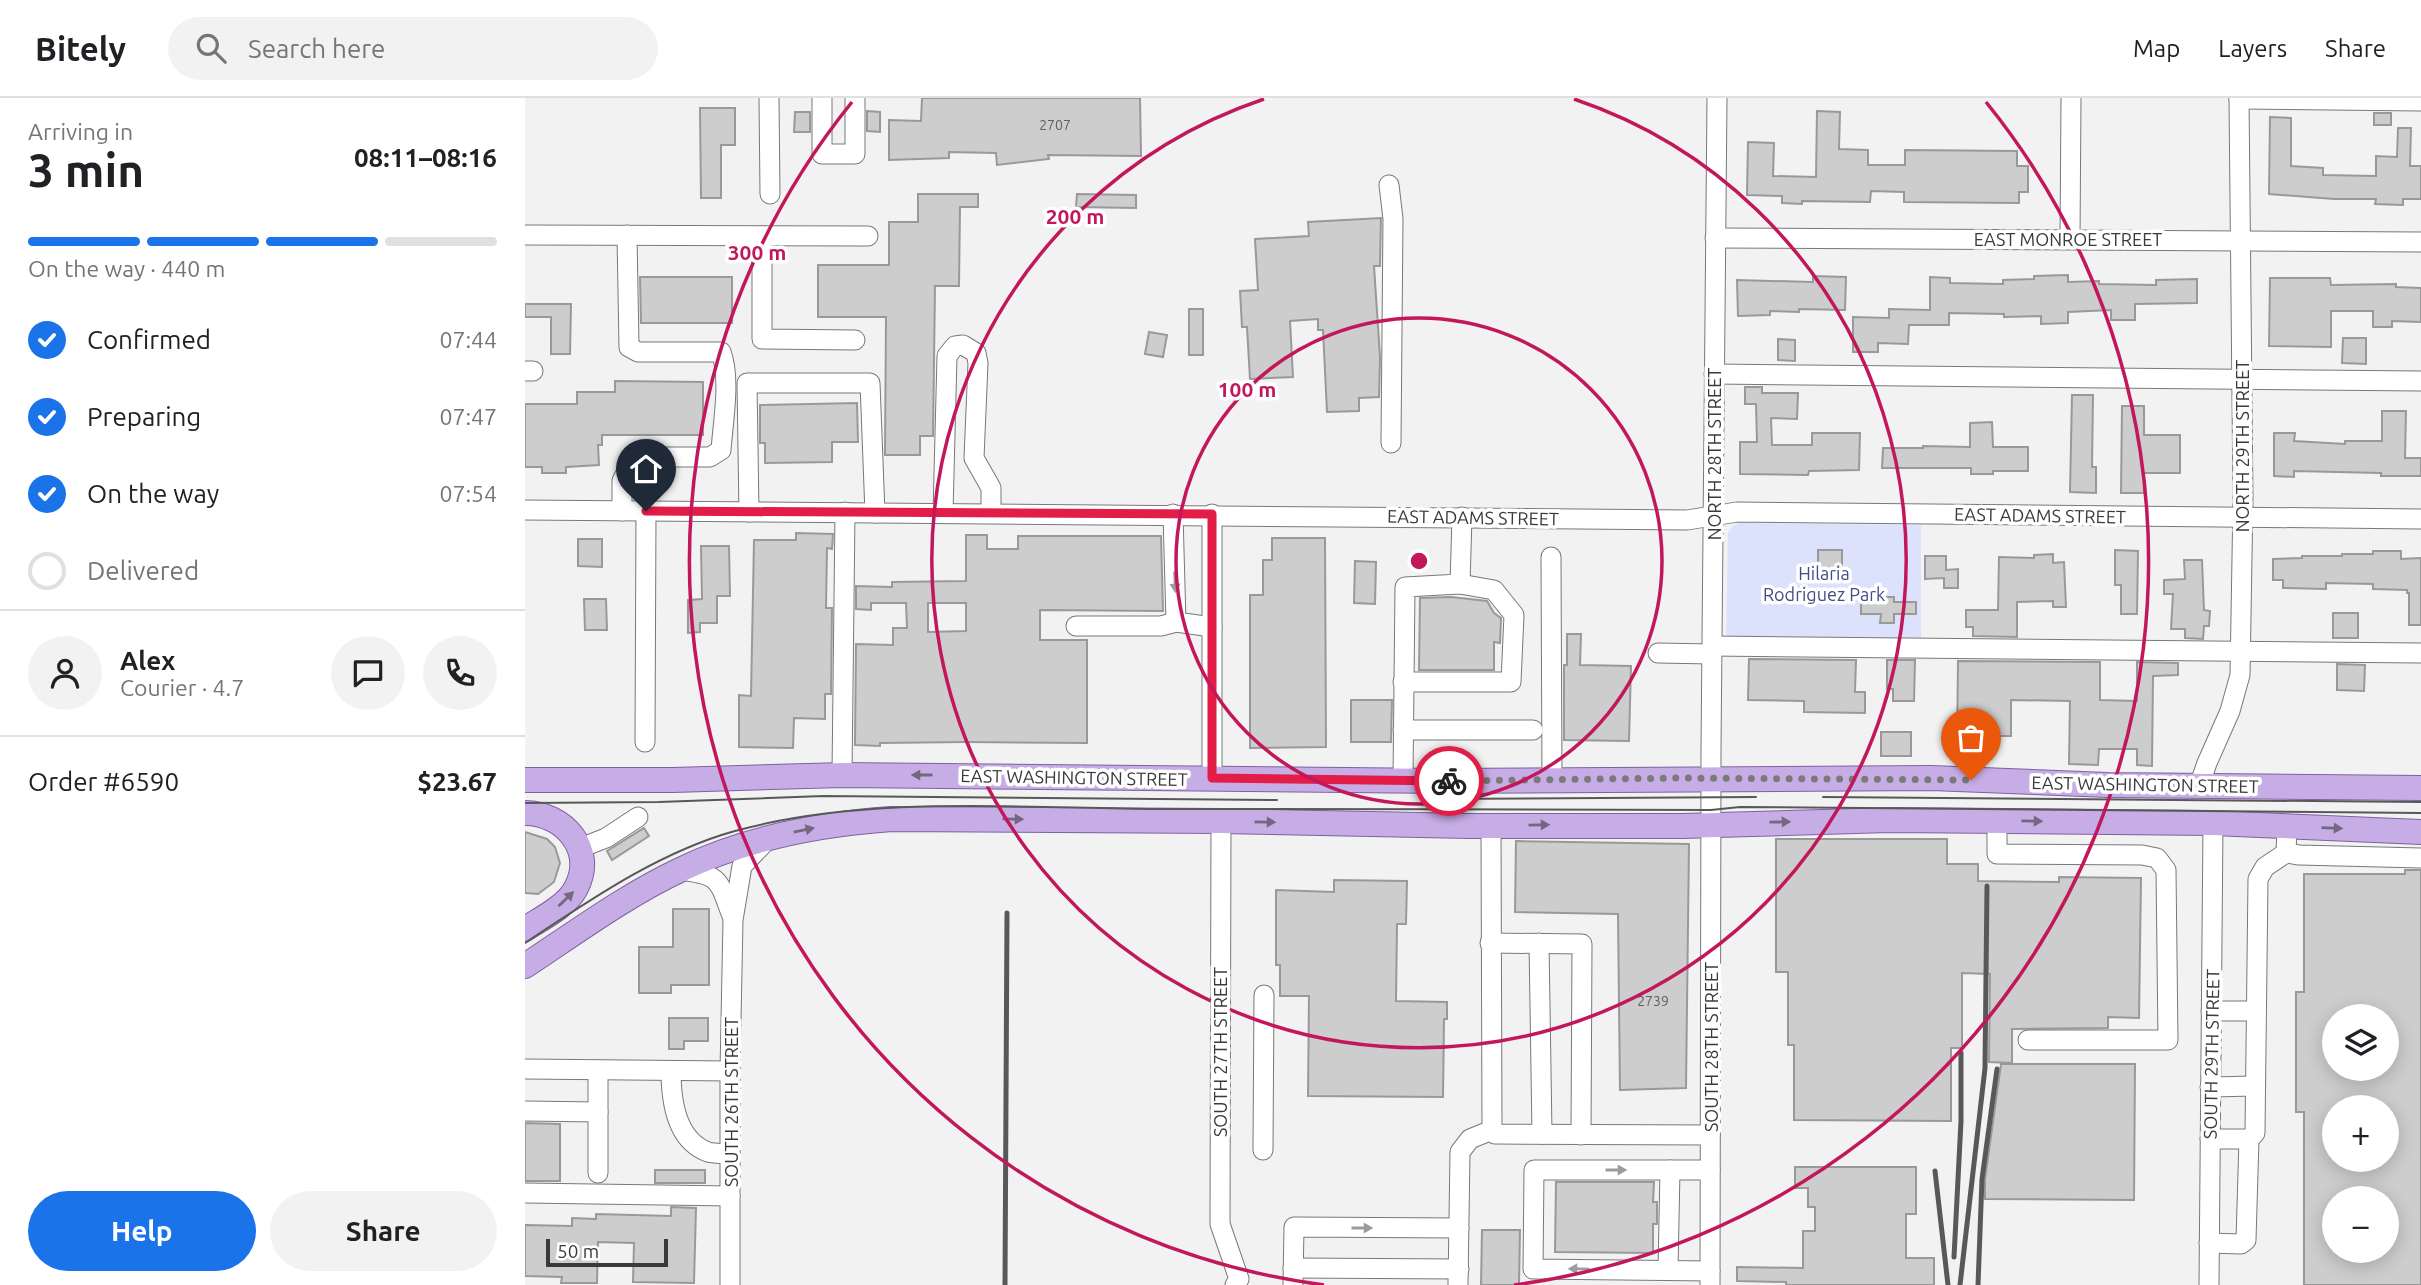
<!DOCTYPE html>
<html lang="en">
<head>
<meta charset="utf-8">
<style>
	body { margin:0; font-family:Ubuntu,sans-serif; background:#f2f2f2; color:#202124; height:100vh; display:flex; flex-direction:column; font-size:26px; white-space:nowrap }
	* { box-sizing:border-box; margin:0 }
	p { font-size:23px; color:#757577 }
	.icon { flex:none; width:38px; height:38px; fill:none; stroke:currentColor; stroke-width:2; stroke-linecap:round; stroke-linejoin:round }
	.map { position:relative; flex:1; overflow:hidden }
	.side { display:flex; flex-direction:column; background:#fff; width:525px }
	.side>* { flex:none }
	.buttons { position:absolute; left:1797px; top:906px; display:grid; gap:14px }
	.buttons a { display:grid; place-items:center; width:77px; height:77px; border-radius:50%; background:#fff; box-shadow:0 4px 18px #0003; font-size:35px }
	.scale { position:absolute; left:21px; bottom:18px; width:122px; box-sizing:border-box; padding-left:7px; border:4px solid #3a3a3b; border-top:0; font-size:19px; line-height:24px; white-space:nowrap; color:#3a3a3b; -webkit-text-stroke:5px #fff; paint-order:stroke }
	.pin { position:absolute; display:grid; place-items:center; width:60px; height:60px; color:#fff; margin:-72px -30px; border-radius:50% 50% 50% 0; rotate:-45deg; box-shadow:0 0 7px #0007 }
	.pin .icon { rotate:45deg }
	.courier { position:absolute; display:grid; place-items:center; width:70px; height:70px; margin:-35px; border:5px solid #e11d48; border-radius:50%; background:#fff; color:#222; box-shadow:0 2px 9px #0007 }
	.overview em { font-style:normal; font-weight:700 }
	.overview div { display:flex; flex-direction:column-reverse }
	.overview { display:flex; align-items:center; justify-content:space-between; height:119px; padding:0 28px }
	h1 { font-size:46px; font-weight:700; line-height:52px }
	.bar { display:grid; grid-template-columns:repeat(4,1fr); gap:10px 7px; align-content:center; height:84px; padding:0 28px }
	.bar i { height:9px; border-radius:5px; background:#e0e0e0 }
	.bar .on { background:#1a73e8 }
	.bar p { grid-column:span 4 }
	.line { display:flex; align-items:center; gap:18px; padding:0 28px; border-top:2px solid #e0e0e0 }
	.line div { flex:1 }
	.round { display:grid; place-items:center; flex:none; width:74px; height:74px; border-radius:37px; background:#f2f2f2 }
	ol { padding:0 28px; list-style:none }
	li { display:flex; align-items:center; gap:21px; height:77px }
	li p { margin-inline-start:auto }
	li .icon { padding:7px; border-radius:50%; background:#1a73e8; color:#fff; stroke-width:4 }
	li:last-child { color:#757577 }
	li i { width:38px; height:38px; border:4px solid #e0e0e0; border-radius:50% }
	.action { display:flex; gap:14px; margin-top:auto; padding:14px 28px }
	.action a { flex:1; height:80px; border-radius:42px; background:#1a73e8; color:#fff; font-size:28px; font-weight:700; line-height:80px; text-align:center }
	.action a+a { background:#f2f2f2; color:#202124 }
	header { display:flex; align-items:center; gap:42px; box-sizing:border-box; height:98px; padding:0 35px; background:#fff; border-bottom:2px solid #e0e0e0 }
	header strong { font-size:33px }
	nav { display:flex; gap:38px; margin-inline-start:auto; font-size:24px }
	.search { width:490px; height:63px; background:#f2f2f2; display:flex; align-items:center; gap:18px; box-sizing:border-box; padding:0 24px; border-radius:38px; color:#757577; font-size:26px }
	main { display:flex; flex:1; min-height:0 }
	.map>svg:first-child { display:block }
	.green { fill:#dce1fc }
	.building { fill:#cdcdce; stroke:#99999a; stroke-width:2; fill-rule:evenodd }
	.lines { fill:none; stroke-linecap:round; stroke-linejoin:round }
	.minor-casing { stroke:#777879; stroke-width:21 }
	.major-casing { stroke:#7e61a0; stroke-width:26 }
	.minor { stroke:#fff; stroke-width:19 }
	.major { stroke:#c7ade6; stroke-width:24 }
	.tram { stroke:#585859; stroke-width:2 }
	.rail { stroke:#585859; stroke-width:5 }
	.oneway { fill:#9c9c9d }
	.oneway2 { fill:#72687f }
	.done { stroke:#7a7a7b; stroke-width:7; stroke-dasharray:0 12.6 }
	.route { stroke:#e11d48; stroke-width:9 }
	.ring { fill:none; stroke:#c2185b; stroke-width:3.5 }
	.labels { text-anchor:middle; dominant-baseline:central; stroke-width:7; stroke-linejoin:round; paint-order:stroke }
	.number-label { font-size:14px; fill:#5f5f60 }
	.street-label { font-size:18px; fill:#3a3a3b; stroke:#fff }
	.park-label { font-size:18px; fill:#464b87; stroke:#fff }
	.centre { fill:#c2185b; stroke:#fff; stroke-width:3.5 }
	.ring-label { font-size:21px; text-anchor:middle; font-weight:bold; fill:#c2185b; stroke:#fff; stroke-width:7; stroke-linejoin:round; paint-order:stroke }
</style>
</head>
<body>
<header>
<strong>Bitely</strong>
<div class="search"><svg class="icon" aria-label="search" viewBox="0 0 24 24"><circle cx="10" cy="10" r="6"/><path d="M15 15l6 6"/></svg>Search here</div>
<nav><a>Map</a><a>Layers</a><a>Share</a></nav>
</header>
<main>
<section class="side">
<div class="overview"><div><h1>3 min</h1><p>Arriving in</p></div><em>08:11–08:16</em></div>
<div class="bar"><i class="on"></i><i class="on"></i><i class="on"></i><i></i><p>On the way · 440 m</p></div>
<ol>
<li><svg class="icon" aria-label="check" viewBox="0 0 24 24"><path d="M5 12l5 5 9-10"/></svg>Confirmed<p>07:44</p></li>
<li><svg class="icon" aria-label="check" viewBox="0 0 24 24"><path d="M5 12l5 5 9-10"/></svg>Preparing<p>07:47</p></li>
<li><svg class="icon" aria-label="check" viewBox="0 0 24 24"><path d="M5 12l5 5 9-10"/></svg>On the way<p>07:54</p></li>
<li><i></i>Delivered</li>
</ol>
<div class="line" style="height:126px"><a class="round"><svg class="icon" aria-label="person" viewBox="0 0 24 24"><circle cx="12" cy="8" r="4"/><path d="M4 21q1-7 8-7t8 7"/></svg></a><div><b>Alex</b><p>Courier · 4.7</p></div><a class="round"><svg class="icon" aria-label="chat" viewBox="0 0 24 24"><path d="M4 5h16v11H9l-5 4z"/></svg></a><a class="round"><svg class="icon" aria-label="phone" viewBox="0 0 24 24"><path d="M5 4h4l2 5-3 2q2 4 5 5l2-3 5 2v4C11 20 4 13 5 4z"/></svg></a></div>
<div class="line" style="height:91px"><div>Order #6590</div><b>$23.67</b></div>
<div class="action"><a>Help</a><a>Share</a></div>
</section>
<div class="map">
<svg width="1896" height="1187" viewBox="0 0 1896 1187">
	<rect width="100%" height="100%" fill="#f2f2f3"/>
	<polygon class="green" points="1215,425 1396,427 1396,544 1201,543 1203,435 1208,428"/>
	<g class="building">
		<polygon points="397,0 615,0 616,58 523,57 524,61 472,67 471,55 424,54 424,60 364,62 364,22 396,23"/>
		<polygon points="175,10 210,10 210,47 196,47 196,100 176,100"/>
		<polygon points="342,13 355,14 355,34 342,33"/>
		<polygon points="1292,13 1315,14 1314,51 1343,52 1343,67 1380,67 1380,52 1492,53 1492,68 1503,68 1503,94 1494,94 1494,105 1379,104 1379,94 1346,93 1345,104 1277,103 1277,106 1257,105 1257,98 1222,97 1223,44 1249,45 1248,78 1291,79"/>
		<polygon points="270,14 285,14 285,34 269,34"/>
		<rect x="1849" y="15" width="17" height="12"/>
		<polygon points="1745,19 1766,20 1766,68 1798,70 1798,77 1851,78 1851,58 1872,59 1873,30 1886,30 1885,68 1896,68 1896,101 1878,101 1878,107 1850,106 1851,101 1809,101 1744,96"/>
		<polygon points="393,96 453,96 453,109 435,109 434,188 410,188 408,338 395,338 395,357 360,357 361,219 293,219 293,167 364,167 364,124 393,124"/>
		<polygon points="552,96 611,97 611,110 551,109"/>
		<polygon points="856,120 855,168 849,168 855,259 854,299 834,300 834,313 802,314 798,232 793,232 793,221 765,223 768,279 725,281 722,229 717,229 715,193 733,192 730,141 784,138 783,124"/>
		<polygon points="1543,177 1543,184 1574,183 1574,186 1631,187 1631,182 1672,181 1672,205 1610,206 1610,222 1586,222 1586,212 1543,214 1543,225 1516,226 1516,218 1479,219 1479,216 1424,215 1424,227 1384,227 1383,246 1353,245 1353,254 1328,254 1328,219 1364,220 1364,211 1405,212 1405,179 1425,180 1425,185 1478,186 1478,182 1509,181 1509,178"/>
		<polygon points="1288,178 1321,179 1320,212 1274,211 1274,214 1245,213 1245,217 1213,218 1212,182 1288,184"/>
		<polygon points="115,179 207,179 207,225 116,225"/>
		<polygon points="1745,180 1805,180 1806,187 1871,186 1871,189 1896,190 1896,224 1867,223 1867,229 1848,229 1848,213 1806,213 1806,249 1744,248"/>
		<polygon points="0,206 46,206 45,256 26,256 26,219 0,219"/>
		<rect x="664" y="211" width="14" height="46"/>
		<polygon points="624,234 642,237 638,259 620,256"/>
		<polygon points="1818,240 1841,240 1841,266 1817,265"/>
		<polygon points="1253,241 1270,242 1270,263 1253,262"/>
		<polygon points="90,283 178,284 178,337 77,337 77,347 73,347 74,367 41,369 41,375 17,375 17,369 0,369 0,306 52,306 52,294 90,294"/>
		<polygon points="1220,289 1237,289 1237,295 1273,295 1272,321 1246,320 1247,347 1287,347 1287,335 1335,335 1334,372 1284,373 1283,377 1215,376 1215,344 1232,344 1231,306 1220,306"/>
		<polygon points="1547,297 1568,297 1567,369 1571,369 1571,395 1545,394"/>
		<polygon points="332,305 333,344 307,344 307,364 240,365 240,345 235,345 235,307"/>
		<polygon points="1597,308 1619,308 1619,337 1655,337 1655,375 1619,375 1619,395 1596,395"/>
		<polygon points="1857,313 1881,313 1880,360 1896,360 1896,378 1856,378 1856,375 1769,373 1769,379 1749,378 1749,335 1770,335 1769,343 1820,346 1820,343 1857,343"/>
		<polygon points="1467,324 1468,349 1503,349 1503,373 1468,373 1468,376 1446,376 1446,370 1357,370 1358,350 1398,350 1398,348 1445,349 1445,325"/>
		<polygon points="271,435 308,436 307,451 302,450 301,510 307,510 306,596 300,596 300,621 269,620 268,650 214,649 214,597 226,598 229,442 271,442"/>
		<path d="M441 437H462V451H493V438H636L638 513 515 512V542H562V645L441 644 355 645V648L330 647 331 546 368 547V530H382L381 505H346V512L331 511V488L367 489V484L441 483ZM403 505H441V533L403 534Z"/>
		<polygon points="747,440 800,440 801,649 725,650 725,497 738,497 738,462 747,462"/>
		<polygon points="53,441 77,441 77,469 53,468"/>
		<polygon points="176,448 204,448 205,498 192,498 192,525 175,525 175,534 163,535 163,502 177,501"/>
		<polygon points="1293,452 1317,452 1317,476 1293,475"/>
		<polygon points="1590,452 1613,453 1612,516 1596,516 1596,487 1590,487"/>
		<polygon points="1848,453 1876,453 1876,461 1896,460 1896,527 1884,527 1884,495 1882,495 1882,492 1848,491 1848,486 1801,485 1801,491 1758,490 1758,482 1748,482 1748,461 1777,460 1777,458 1817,458 1817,456 1848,456"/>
		<polygon points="1528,456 1528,465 1539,464 1541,509 1528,509 1528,503 1492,504 1492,539 1448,538 1448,529 1441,529 1441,512 1473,512 1474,459 1509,460 1509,457"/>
		<polygon points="1400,458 1421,458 1421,472 1433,471 1433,490 1419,490 1419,480 1400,481"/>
		<polygon points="1659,462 1677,462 1679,512 1685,513 1684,528 1679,528 1678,541 1660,540 1660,531 1646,531 1648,496 1639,496 1639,482 1660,481"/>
		<polygon points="830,463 851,464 850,506 829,505"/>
		<polygon points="926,499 962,503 969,515 976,520 975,545 969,544 969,572 894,572 895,500"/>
		<polygon points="1356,499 1369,499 1369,504 1391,504 1391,516 1369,516 1369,525 1355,525 1356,516 1336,516 1336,503 1356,503"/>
		<polygon points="59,501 81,501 82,532 60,532"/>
		<rect x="1808" y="515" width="25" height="25"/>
		<polygon points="1042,536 1056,536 1055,567 1106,568 1104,643 1039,642 1039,567 1042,567"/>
		<polygon points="1224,561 1331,562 1330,594 1340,594 1340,615 1279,614 1279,603 1223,602"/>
		<polygon points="1362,562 1390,562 1389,603 1368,603 1368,591 1362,591"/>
		<polygon points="1433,563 1575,564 1575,602 1612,603 1612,564 1653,565 1653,577 1628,578 1627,668 1612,667 1612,651 1574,651 1573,667 1544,666 1545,603 1486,602 1486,638 1471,638 1471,647 1432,647"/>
		<polygon points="1812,566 1840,567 1839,593 1812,592"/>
		<polygon points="826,602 867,602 866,644 826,644"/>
		<rect x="1356" y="634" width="30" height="24"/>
		<polygon points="119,730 124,738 87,762 82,753"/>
		<polygon points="0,734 22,741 30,749 35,765 29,784 13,796 0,795"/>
		<polygon points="1251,741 1422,741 1422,766 1453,766 1453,783 1534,784 1534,779 1616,780 1614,920 1583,919 1583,930 1487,931 1487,965 1464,964 1465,876 1437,875 1437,950 1426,950 1426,1023 1269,1022 1269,947 1263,947 1263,874 1251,874"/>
		<polygon points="991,743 1164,746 1161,990 1095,992 1093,816 990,814"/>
		<path d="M1880 772H1896V1187H1779V1014H1771V894H1779V776H1880ZM1810 919H1862V971H1810ZM1810 1010H1862V1062H1810ZM1810 1101H1862V1153H1810Z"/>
		<polygon points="809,782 882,783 881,826 872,826 871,903 922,904 922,921 919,921 918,999 783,998 784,898 755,898 755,867 751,867 751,792 809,794"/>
		<polygon points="148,811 184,811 184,887 146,887 146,895 114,895 114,849 148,849"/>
		<polygon points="144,920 183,920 183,943 159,943 159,951 144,951"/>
		<polygon points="1476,966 1610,966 1609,1102 1460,1101 1460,1081"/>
		<polygon points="0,1025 35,1026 35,1083 0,1083"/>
		<polygon points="1270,1069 1391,1069 1391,1116 1381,1116 1381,1160 1409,1160 1409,1187 1261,1187 1261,1184 1212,1183 1212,1169 1278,1170 1278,1133 1290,1133 1290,1109 1283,1109 1283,1090 1270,1090"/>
		<rect x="130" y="1072" width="50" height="13"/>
		<polygon points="1031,1084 1129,1084 1128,1104 1132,1104 1132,1126 1128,1126 1128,1155 1030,1154"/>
		<polygon points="146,1109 171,1110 169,1185 108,1184 109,1145 73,1144 72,1185 36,1185 37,1179 0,1178 0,1127 47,1128 47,1120 71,1121 71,1116 146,1118"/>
		<polygon points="957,1132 995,1132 994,1187 956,1187"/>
	</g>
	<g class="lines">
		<g class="minor-casing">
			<g id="minor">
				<polyline points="244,0 245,96"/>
				<polyline points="297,0 297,56 330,56 330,0"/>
				<polyline points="1714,1 1896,3"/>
				<polyline points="864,87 868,121 866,345"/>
				<polyline points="0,137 343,138"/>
				<polyline points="237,138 237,241 330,242"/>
				<polyline points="1190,140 1896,144"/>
				<polyline points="1545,141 1546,0"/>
				<polyline points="0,273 8,273"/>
				<polyline points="1189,276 1896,283"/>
				<polyline points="0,412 1162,422 1212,414 1896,421"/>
				<path d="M97 413V383L106 365 128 359H185L196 352C198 324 206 280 196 254H113L104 249 102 137"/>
				<polyline points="224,414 222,285 345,285 350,415"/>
				<polyline points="418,415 422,258 430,248 438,247 451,255 453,265 449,360 466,390 466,415"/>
				<polyline points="648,416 651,524 687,529"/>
				<polyline points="1026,459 1027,681"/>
				<polyline points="551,528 636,528 651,524"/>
				<polyline points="1187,548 1896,555"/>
				<polyline points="1133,555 1187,556"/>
				<polyline points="878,584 986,584 989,517 969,492 935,486"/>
				<polyline points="878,632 1008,632"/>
				<polyline points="120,644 121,413"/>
				<polyline points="317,677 320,414"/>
				<polyline points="687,680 687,416"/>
				<polyline points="878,682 880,489 935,486 937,419"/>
				<polyline points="1674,688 1682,665 1705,613 1715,577 1718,401 1714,0"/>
				<polyline points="696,723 695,1126 714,1181 710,1187"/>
				<polyline points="1472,723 1472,756 1617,757 1632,760 1641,772 1643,942 1503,942"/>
				<polyline points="966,728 967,1032 970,1036 1185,1037"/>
				<polyline points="55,750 81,740 113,719"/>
				<polyline points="1761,755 1774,757 1896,760"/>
				<path d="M155 772C196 777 193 781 207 818"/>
				<polyline points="965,845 1057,846 1056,1037"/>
				<polyline points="1014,845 1017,1036"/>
				<polyline points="1686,913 1731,913"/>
				<polyline points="0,971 205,973"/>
				<polyline points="73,972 73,1075"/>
				<path d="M146 973C146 1001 150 1042 183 1054 189 1056 199 1055 205 1056"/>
				<polyline points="1685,989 1730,988"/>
				<polyline points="0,1013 73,1014"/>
				<polyline points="1685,1041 1724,1041 1730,1035 1733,781 1740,769 1761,755 1762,728"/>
				<polyline points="738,1052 739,897"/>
				<polyline points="0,1095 205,1098"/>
				<polyline points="1684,1145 1716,1146 1721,1142 1724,1041"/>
				<polyline points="768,1170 934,1171"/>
				<polyline points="1143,1172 1145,1072"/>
				<polyline points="1185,1173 1008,1171 1009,1072 1185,1072"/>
				<polyline points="205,1187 205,973 208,822 217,768 243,741"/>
				<polyline points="768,1187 769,1129 934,1130"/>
				<polyline points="933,1187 935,1054 945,1041 967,1032"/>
				<polyline points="1185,1187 1186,652 1192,0"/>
				<polyline points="1684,1187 1688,725"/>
			</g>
		</g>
		<g class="major-casing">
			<g id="major">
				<polyline points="0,682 148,682 317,677 920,683 1406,680 1583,687 1896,690"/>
				<path d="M0 715C39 715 71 752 51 790 42 808 17 820 0 831"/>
				<path d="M0 868C50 835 100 798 155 772 221 740 294 726 367 721L696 723 945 728H1157L1365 722 1688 725 1896 734"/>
			</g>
		</g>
		<use href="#minor" class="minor"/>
		<use href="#major" class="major"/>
		<g class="tram">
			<polyline points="1298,699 1896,704"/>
			<polyline points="909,701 1231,699"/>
			<polyline points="0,705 134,704 298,698 752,702"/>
			<path d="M0 845C65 802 134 754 210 733 341 697 494 710 630 711 815 712 1001 710 1186 712L1215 709 1896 715"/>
		</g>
		<g class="rail">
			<polyline points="1410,1073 1423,1187"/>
			<polyline points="1429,1159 1436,1023 1436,955"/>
			<polyline points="480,1187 482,815"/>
			<polyline points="1435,1187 1460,970 1462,788"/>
			<polyline points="1453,1187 1457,1081 1472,971"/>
		</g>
	</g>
	<defs><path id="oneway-solid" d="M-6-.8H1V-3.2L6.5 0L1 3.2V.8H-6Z" transform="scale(1.75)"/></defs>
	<g class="oneway">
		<use href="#oneway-solid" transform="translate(650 484) rotate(88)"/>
		<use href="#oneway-solid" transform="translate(1091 1072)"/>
		<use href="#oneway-solid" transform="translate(837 1130)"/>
		<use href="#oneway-solid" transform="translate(1054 1171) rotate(-179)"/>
	</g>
	<g class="oneway2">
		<use href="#oneway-solid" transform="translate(397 677) rotate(-180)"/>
		<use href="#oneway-solid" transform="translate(488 721) rotate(1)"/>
		<use href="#oneway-solid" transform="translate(1507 723) rotate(1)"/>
		<use href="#oneway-solid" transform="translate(740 724) rotate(1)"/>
		<use href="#oneway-solid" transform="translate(1255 724) rotate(-1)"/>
		<use href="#oneway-solid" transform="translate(1014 727) rotate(-1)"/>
		<use href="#oneway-solid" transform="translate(1807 730) rotate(2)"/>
		<use href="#oneway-solid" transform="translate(279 732) rotate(-11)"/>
		<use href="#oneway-solid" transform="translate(41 801) rotate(-44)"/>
	</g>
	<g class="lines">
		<polyline class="done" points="924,683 1155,680 1446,682"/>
		<polyline class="route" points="121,413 687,416 687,680 924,683"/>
	</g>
	<g class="ring">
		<circle cx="894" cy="463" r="243"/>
		<path d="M1049 1A487 487 0 1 1 739 1"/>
		<path d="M799 1187A730 730 0 0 1 327 4M1461 4A730 730 0 0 1 989 1187"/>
	</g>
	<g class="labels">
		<g class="number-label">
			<text x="530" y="27">2707</text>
			<text x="1128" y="903">2739</text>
		</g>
		<g class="street-label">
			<text x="1543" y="141">EAST MONROE STREET</text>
			<text transform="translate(1717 348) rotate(-90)">NORTH 29TH STREET</text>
			<text transform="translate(1189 356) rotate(-90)">NORTH 28TH STREET</text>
			<text transform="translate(1515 417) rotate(1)">EAST ADAMS STREET</text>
			<text transform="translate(948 419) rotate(1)">EAST ADAMS STREET</text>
			<text transform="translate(549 679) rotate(1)">EAST WASHINGTON STREET</text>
			<text transform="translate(1620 686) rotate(1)">EAST WASHINGTON STREET</text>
			<text transform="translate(1186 949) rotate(-90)">SOUTH 28TH STREET</text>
			<text transform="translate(695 954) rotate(-90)">SOUTH 27TH STREET</text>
			<text transform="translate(1686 956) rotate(-89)">SOUTH 29TH STREET</text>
			<text transform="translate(206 1004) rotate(-90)">SOUTH 26TH STREET</text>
		</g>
		<g class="park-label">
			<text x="1299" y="475">Hilaria<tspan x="1299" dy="21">Rodriguez Park</tspan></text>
		</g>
	</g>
	<circle cx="894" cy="463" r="10" class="centre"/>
	<g class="ring-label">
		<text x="550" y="126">200 m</text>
		<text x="232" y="162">300 m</text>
		<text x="722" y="299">100 m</text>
	</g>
</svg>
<div class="buttons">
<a><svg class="icon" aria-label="layers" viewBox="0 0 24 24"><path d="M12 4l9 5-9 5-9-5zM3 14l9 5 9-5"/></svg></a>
<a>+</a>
<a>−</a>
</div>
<div class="scale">50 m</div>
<div class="pin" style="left:1446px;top:682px;background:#ea580c"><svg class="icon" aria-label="bag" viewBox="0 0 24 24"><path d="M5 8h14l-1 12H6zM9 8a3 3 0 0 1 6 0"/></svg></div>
<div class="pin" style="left:121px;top:413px;background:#1f2937"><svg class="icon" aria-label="home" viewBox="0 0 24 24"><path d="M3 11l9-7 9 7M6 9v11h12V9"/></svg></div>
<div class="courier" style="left:924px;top:683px"><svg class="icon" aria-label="bike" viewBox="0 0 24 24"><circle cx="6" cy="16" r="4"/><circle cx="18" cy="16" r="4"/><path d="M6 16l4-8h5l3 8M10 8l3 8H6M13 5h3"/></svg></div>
</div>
</main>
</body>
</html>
